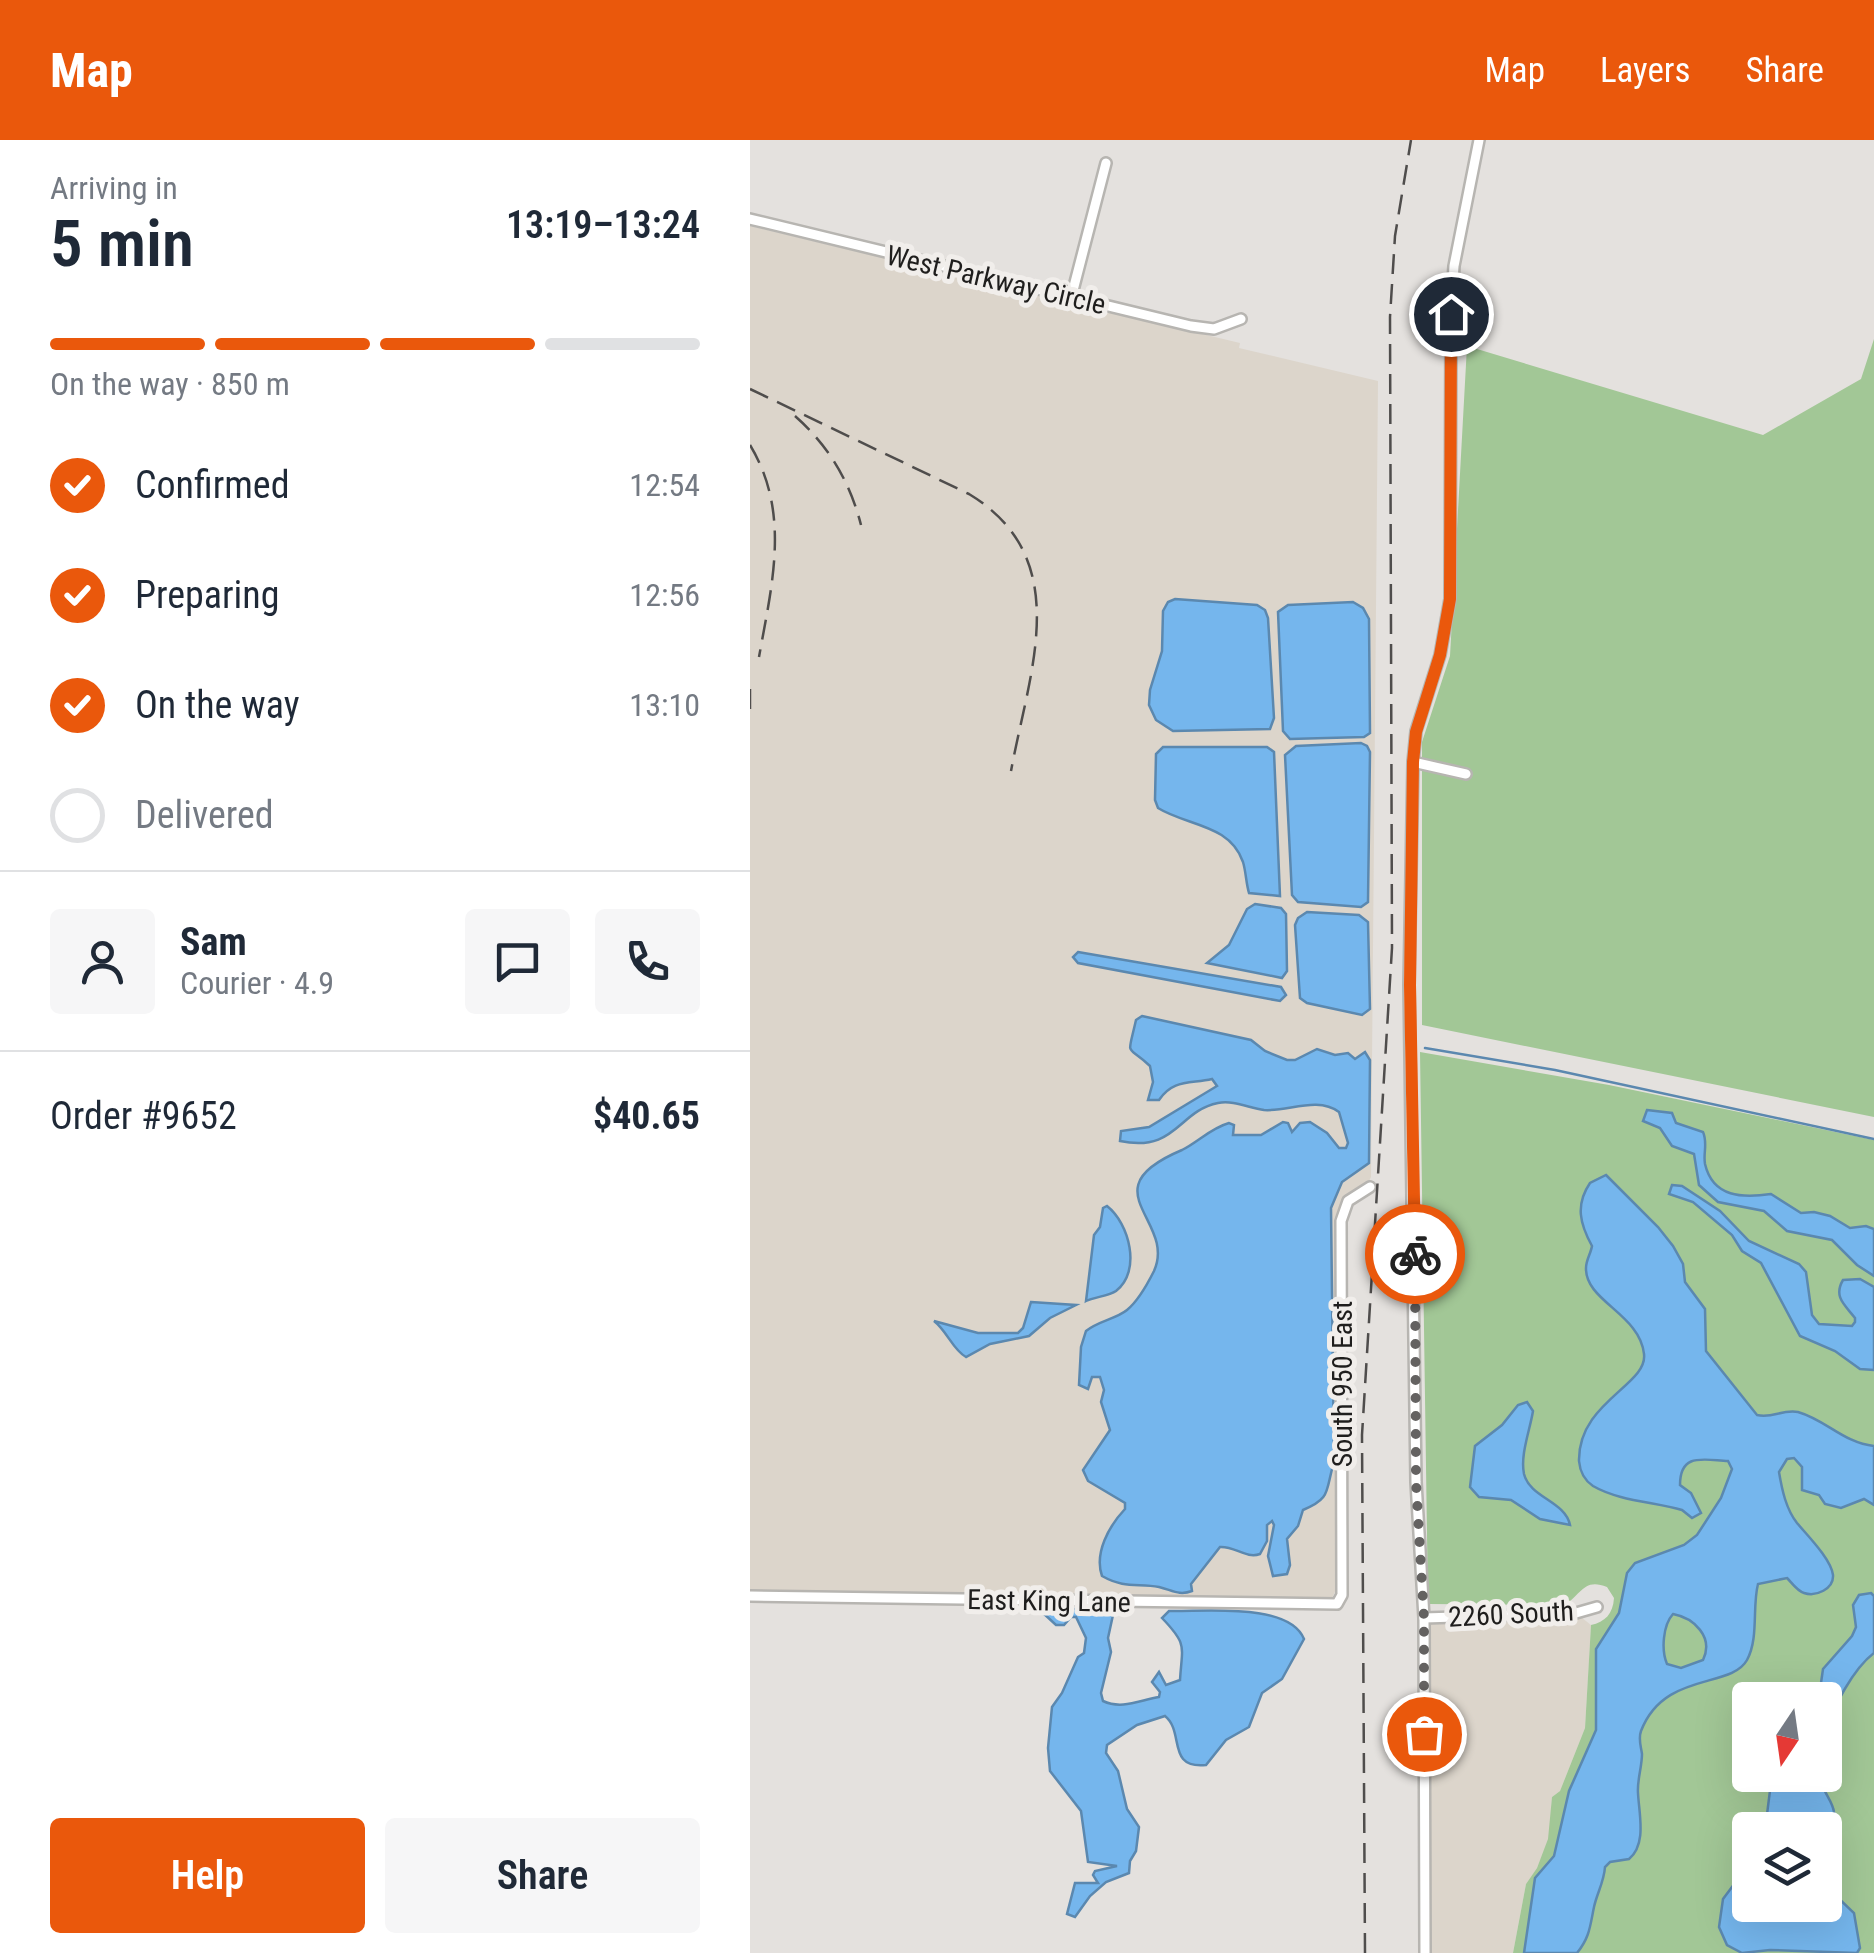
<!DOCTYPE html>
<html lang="en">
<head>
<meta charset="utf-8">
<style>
	body { margin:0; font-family:"Roboto Condensed",sans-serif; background:#f6f6f7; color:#1f2937; height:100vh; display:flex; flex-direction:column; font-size:38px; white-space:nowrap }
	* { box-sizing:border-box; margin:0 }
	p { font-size:32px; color:#747a83 }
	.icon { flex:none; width:55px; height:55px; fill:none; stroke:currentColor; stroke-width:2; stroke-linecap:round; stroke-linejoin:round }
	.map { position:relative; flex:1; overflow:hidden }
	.side { display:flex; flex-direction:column; background:#fff; width:750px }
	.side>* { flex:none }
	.needle { width:65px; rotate:193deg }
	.tools { position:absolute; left:982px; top:1542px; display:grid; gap:20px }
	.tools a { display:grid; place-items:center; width:110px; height:110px; border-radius:10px; background:#fff; box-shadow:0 10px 40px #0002; font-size:50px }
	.pin { position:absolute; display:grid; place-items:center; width:85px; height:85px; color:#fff; margin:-42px; border:5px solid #fff; border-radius:50%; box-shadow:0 2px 10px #0007 }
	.courier { position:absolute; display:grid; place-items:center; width:100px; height:100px; margin:-50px; border:8px solid #ea580c; border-radius:50%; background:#fff; color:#222; box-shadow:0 2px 12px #0007 }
	.overview em { font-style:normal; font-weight:600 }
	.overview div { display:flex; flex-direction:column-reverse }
	.overview { display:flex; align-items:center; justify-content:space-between; height:170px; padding:0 50px }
	h1 { font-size:65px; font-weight:600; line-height:75px }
	.bar { display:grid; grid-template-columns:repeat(4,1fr); gap:15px 10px; align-content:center; height:120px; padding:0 50px }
	.bar i { height:12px; border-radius:8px; background:#e0e1e3 }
	.bar .on { background:#ea580c }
	.bar p { grid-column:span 4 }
	.line { display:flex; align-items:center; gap:25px; padding:0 50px; border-top:2px solid #e0e1e3 }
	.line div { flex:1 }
	.round { display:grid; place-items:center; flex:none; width:105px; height:105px; border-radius:10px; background:#f6f6f7 }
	ol { padding:0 50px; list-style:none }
	li { display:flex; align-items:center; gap:30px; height:110px }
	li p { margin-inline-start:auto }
	li .icon { padding:10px; border-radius:50%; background:#ea580c; color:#fff; stroke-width:4 }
	li:last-child { color:#747a83 }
	li i { width:55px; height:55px; border:5px solid #e0e1e3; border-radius:50% }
	.primary-button { display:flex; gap:20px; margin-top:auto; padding:20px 50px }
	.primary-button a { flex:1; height:115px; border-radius:10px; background:#ea580c; color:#fff; font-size:40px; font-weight:600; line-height:115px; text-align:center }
	.primary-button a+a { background:#f6f6f7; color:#1f2937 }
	header { display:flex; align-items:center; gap:60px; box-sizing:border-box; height:140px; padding:0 50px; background:#ea580c; color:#fff }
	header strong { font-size:48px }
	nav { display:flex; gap:55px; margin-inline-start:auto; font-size:35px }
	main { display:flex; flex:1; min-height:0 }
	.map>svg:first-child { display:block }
	.built { fill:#dcd5cb }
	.green { fill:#a2c796; fill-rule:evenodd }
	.water { fill:#75b6ed; stroke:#5b88af; stroke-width:2.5; fill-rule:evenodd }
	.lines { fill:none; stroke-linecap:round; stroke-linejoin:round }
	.stream { stroke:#5b88af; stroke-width:2.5 }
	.minor-casing { stroke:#b7b5b1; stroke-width:14 }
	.minor { stroke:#fff; stroke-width:9 }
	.rail { stroke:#4f4d4c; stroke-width:2.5; stroke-dasharray:20 10; stroke-linecap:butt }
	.done { stroke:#646261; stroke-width:10; stroke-dasharray:0 18 }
	.route { stroke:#ea580c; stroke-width:12 }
	.labels { text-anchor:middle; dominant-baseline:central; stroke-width:10; stroke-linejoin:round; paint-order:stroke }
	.street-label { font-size:28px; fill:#1f1e1d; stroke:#f1eeeb }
</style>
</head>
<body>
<header>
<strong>Map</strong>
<nav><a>Map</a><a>Layers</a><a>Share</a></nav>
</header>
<main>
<section class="side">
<div class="overview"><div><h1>5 min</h1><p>Arriving in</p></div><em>13:19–13:24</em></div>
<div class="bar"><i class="on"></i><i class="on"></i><i class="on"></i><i></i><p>On the way · 850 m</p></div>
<ol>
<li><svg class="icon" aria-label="check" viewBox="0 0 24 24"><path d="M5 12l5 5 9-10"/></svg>Confirmed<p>12:54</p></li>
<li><svg class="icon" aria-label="check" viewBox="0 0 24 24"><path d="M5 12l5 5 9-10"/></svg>Preparing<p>12:56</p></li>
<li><svg class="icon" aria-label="check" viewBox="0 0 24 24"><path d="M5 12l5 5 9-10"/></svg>On the way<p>13:10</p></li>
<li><i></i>Delivered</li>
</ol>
<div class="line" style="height:180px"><a class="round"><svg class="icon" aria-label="person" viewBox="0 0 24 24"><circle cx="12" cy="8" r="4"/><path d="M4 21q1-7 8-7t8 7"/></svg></a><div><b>Sam</b><p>Courier · 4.9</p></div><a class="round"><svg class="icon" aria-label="chat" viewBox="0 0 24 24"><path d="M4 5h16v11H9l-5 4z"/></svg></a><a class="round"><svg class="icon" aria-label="phone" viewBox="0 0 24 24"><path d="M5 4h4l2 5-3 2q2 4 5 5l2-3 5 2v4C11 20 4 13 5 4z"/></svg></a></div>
<div class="line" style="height:130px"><div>Order #9652</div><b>$40.65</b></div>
<div class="primary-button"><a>Help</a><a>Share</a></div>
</section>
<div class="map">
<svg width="1124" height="1813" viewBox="0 0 1124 1813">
	<rect width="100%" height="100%" fill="#e4e1de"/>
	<g class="built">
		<polygon points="0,86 490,203 489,208 628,241 621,1037 618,1043 594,1056 584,1079 588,1446 581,1460 0,1453"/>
		<polygon points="826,1473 841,1485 835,1588 810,1651 802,1657 799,1699 787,1728 776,1744 763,1813 675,1813 674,1478"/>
	</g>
	<g class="green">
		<polygon points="1124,199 1124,977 672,885 672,602 700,516 717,206 1013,295 1111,239"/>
		<path d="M670 912 859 945 1124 1000V1813H763L776 1744 787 1728 798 1699 802 1657 810 1651 835 1588 841 1485C855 1482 863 1474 864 1458L857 1447C833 1437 831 1456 814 1465L678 1464ZM1000 1560H1075V1635H1000ZM1000 1690H1075V1765H1000Z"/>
	</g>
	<g class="water">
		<polygon points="425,459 507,465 515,470 518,478 524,578 520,589 423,591 406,580 399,565 400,550 412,511 413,471 418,462"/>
		<polygon points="603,462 613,468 619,479 620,593 614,597 540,599 533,591 528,472 538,465"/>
		<polygon points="611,603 617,606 620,612 618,762 611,767 548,762 542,755 535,615 546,606"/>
		<path d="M413 607H517L524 612 530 756 499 753C496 743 496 732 493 722 480 684 437 686 408 668L405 660 406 614Z"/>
		<polygon points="505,764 531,768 536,774 537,831 532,838 457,823 479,805 497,769"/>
		<polygon points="557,772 609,775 618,782 620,869 612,875 557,863 550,858 545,785 548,778"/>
		<polygon points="328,812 531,847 536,855 530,861 328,823 323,817"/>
		<path d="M392 876 501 900 515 911 537 920H545L567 909 585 915 598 913 605 919 615 912 620 920 619 1023 592 1042 581 1068 584 1322C575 1351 582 1358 553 1370L548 1386 537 1399 540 1425 537 1434 523 1436 518 1416 524 1385 522 1381 517 1385V1401L510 1414C496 1419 485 1406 470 1407L441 1444 442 1451C429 1456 422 1450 409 1447 388 1443 375 1449 352 1436 344 1413 359 1386 375 1369V1363L338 1341 333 1330 360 1290 351 1262 354 1250 350 1237H342L338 1249 329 1245 331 1207 336 1191C348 1181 366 1179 377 1170 388 1161 398 1143 404 1131 427 1080 337 1050 432 1010 448 1002 461 988 479 983L484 985 483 995H511L533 982 538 983 542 992 550 983 560 982 577 993 589 1008H596L598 1003 589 972C567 956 538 972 514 970 499 968 484 960 468 963 428 971 426 1013 370 1001L371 991 399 987 467 946 462 939C440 944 423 939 409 960H398L403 942 400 926C376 903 377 920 386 880Z"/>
		<path d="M897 970 922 973 926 983 953 992C958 1003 953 1013 955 1024 963 1058 993 1058 1021 1054L1051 1073 1064 1072 1080 1076 1100 1088 1116 1086 1124 1089V1136L1107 1125 1082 1100 1037 1091 1014 1071 968 1062 949 1045 944 1014 922 1006 910 988 893 981Z"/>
		<path d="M856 1035 908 1087 923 1106 933 1124 935 1142 955 1169 956 1211 1007 1275C1022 1279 1032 1269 1048 1272 1076 1280 1094 1303 1124 1306V1365L1114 1359 1091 1368 1075 1364 1069 1355 1052 1350V1327L1044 1318 1037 1319 1029 1332C1032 1350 1036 1369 1047 1383 1057 1395 1081 1419 1083 1435 1084 1449 1066 1457 1054 1453 1047 1451 1042 1443 1037 1438L1008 1444C1002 1467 1009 1498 997 1520 981 1549 914 1531 891 1591 888 1599 891 1606 892 1614 892 1627 887 1640 888 1653 889 1674 897 1704 879 1719L860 1722 855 1727C854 1742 847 1753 844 1767 840 1786 840 1797 827 1813H774L785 1738 804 1716 819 1651 846 1590V1509L869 1473 877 1433 885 1423 934 1405 947 1395 971 1358 982 1329 978 1321C954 1320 930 1312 930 1345L941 1353 951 1373 942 1378 932 1370C904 1362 869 1361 843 1346 834 1340 830 1332 829 1321 828 1262 898 1245 894 1214 890 1174 835 1161 836 1128 836 1120 841 1113 842 1106 830 1084 825 1065 840 1043ZM923 1474C944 1478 964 1497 953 1520L931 1528 917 1524C911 1510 913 1485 923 1474Z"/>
		<path d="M922 1045 932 1046 970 1071 999 1101 1049 1124 1056 1132 1062 1175 1069 1184 1102 1186 1105 1182V1178C1095 1165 1083 1157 1093 1140L1110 1139 1124 1147V1230L1110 1229 1085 1211 1050 1196 1011 1123 992 1111 982 1095 943 1062 919 1054Z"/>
		<path d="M357 1066C379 1083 392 1131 366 1151 359 1156 344 1157 336 1161L344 1095 350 1087 353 1068Z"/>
		<path d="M281 1162 326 1165 300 1178 279 1196 240 1204 216 1217C203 1210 197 1191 184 1181L228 1193H268L273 1188Z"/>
		<path d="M777 1262 783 1271C780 1290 770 1315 774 1334 780 1358 815 1361 820 1385L790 1379 761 1360 729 1357 720 1347 725 1306 752 1285 768 1265Z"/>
		<path d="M1121 1453 1124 1456V1513C1104 1528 1082 1568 1075 1593V1560H1056L1071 1543 1073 1529 1102 1496 1106 1487 1103 1465 1109 1455Z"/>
		<path d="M295 1468 360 1470 363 1475 358 1498 361 1512 351 1553 353 1561C372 1570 390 1560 409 1557L410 1552 402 1542 409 1532 416 1545 430 1540C432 1506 438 1505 412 1478L419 1471C454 1472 539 1462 554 1499L532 1539 512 1553 499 1587 476 1600 456 1625C416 1629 435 1592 415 1576L387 1585 357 1605 356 1613 368 1631 377 1669 389 1687 386 1711 380 1721 379 1733 356 1742 340 1756 325 1777 317 1774 325 1743H348L343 1735 345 1731 367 1726 338 1722 331 1671 300 1631 298 1608 302 1567 312 1553 328 1517 334 1513 336 1498 326 1477H321L314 1485H306L292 1472Z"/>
		<path d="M1022 1635H1072C1070 1651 1082 1658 1084 1672 1086 1684 1080 1694 1081 1705 1083 1728 1086 1728 1083 1753L1104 1773 1110 1808 1107 1813 1020 1810 992 1813 977 1805 969 1787 973 1759 1000 1723V1765H1075V1690H1015Z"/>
	</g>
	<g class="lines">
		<polyline class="stream" points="675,908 805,930 1124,999"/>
		<g class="minor-casing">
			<g id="minor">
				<polyline points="0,79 441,186 464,189 491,179"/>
				<polyline points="321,158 356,23"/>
				<polyline points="663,622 716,634"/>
				<polyline points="0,1456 587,1464 592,1455 591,1081 598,1061 620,1047"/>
				<polyline points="674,1478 826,1473 847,1467"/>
				<polyline points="675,1813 674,1478 666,1342 659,845 663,622 666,591 690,515 700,459 701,174 704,126 729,0"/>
			</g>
		</g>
		<use href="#minor" class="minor"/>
		<g class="rail">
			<path d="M0 249 219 354C326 419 279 532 261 631"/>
			<path d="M45 276C79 306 100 342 111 385"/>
			<path d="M0 305C41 373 22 444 9 517"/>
			<polyline points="0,549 0,570"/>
			<polyline points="615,1813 612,1295 642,808 640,177 645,96 661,0"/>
		</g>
	</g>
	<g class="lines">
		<polyline class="done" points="665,1114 666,1342 674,1478 674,1594"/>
		<polyline class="route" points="665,1114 660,845 663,622 666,592 690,515 700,459 701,174"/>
	</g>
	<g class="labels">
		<g class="street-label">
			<text transform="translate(246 140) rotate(13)">West Parkway Circle</text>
			<text transform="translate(592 1244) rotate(-90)">South 950 East</text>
			<text transform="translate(299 1461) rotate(1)">East King Lane</text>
			<text transform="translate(761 1474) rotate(-3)">2260 South</text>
		</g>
	</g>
</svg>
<div class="tools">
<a><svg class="needle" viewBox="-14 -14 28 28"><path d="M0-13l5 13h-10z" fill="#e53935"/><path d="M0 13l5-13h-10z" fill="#747a83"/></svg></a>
<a><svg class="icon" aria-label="layers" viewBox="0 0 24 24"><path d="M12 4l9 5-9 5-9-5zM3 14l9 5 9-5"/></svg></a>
</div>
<div class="pin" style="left:674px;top:1594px;background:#ea580c"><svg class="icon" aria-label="bag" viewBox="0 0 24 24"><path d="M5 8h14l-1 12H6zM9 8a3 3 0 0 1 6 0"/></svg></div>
<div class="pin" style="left:701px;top:174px;background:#1f2937"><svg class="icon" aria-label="home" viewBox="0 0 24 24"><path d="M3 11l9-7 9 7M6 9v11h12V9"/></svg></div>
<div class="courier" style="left:665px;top:1114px"><svg class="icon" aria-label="bike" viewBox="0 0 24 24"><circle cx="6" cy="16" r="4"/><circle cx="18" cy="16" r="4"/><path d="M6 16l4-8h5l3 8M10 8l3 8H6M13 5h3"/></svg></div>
</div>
</main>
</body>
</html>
